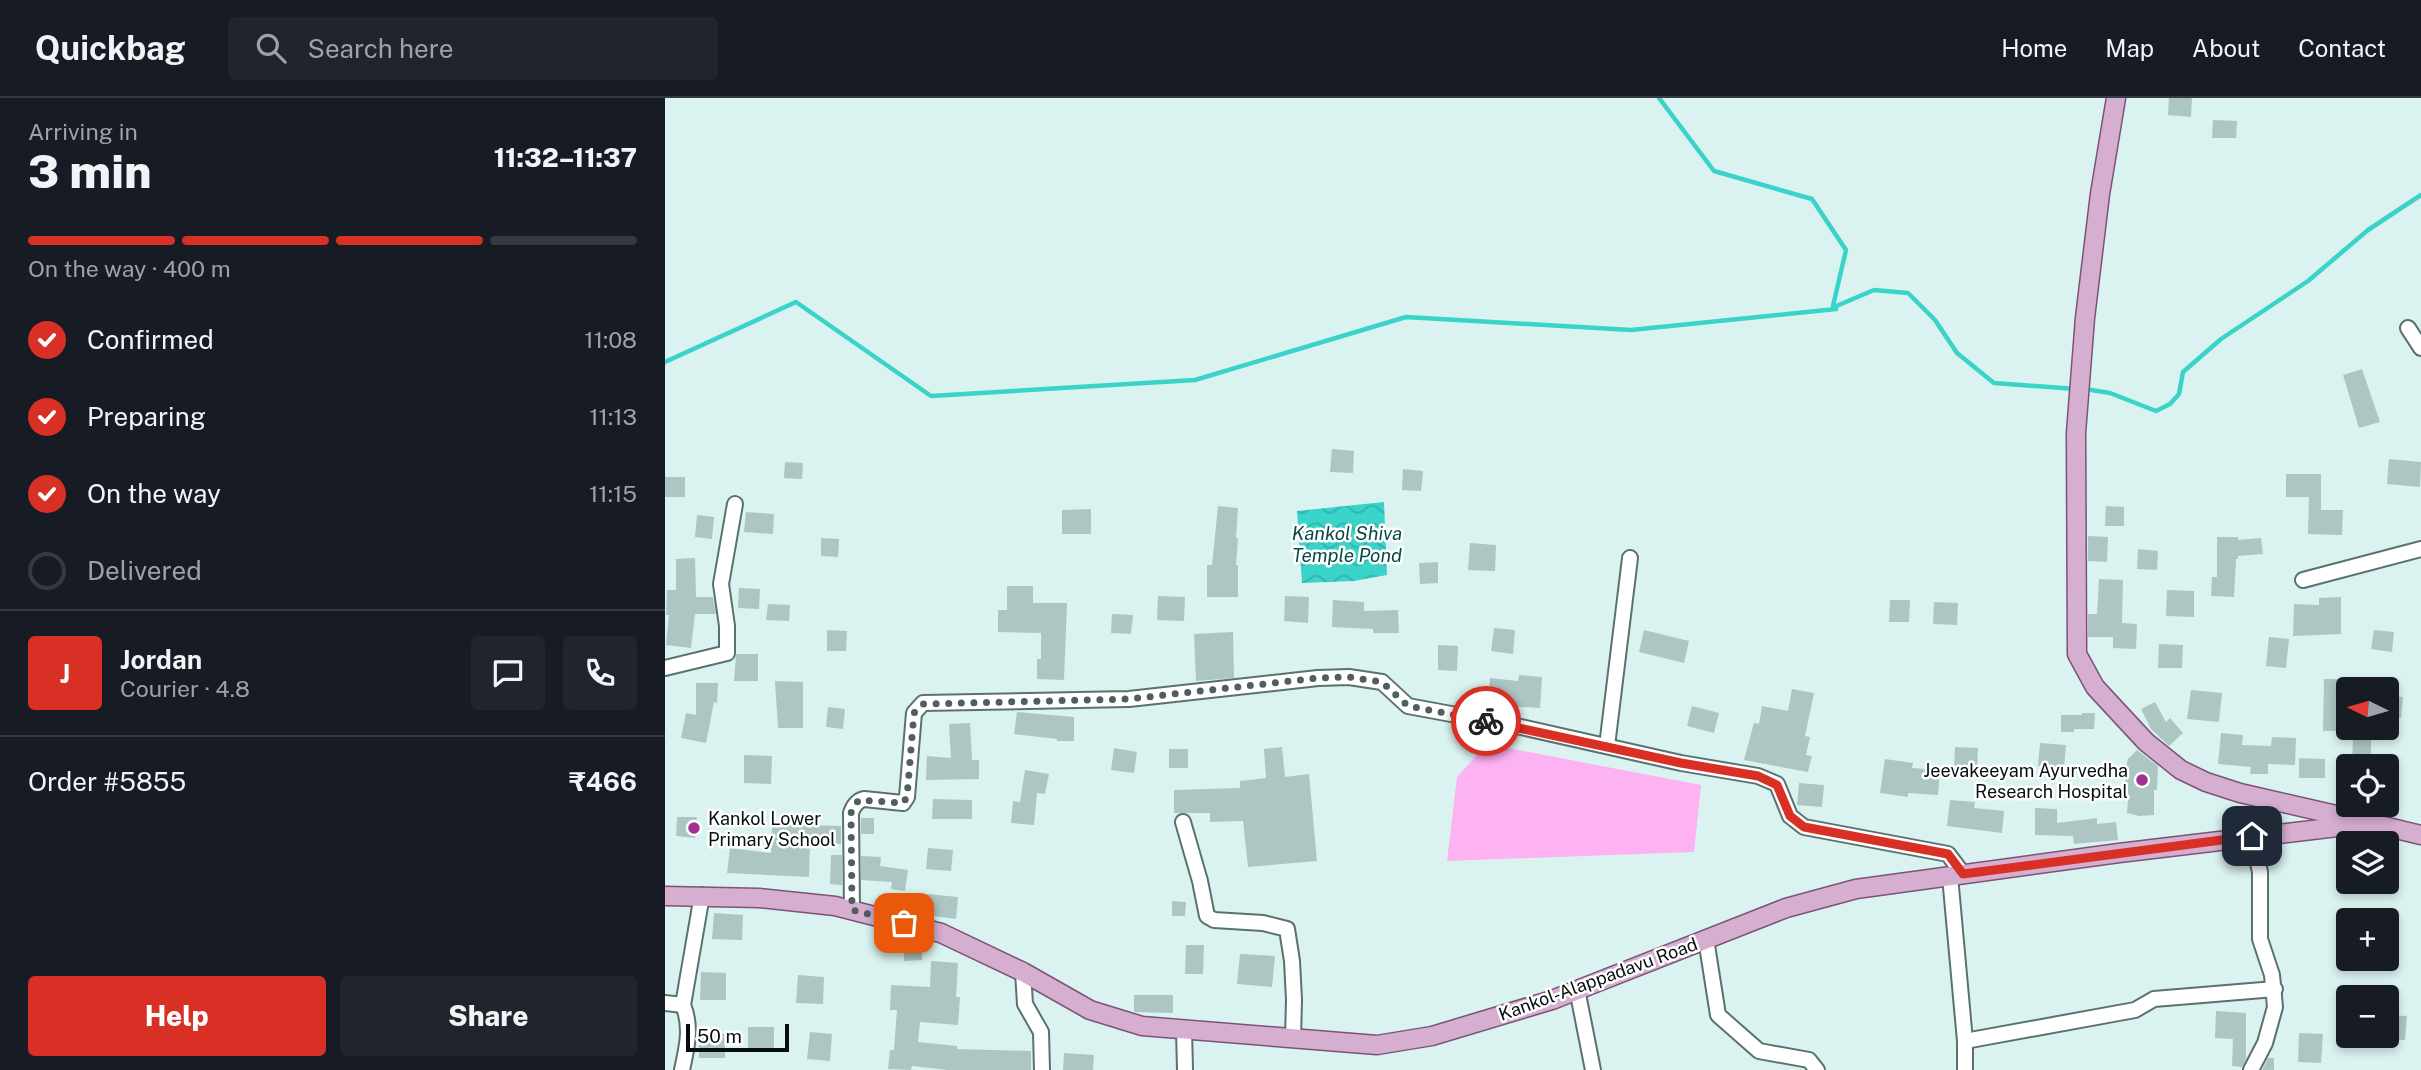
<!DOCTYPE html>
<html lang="en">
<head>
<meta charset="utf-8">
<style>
	body { margin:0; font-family:"Public Sans",sans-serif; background:#20242c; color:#f1f3f6; height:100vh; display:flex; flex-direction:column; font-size:26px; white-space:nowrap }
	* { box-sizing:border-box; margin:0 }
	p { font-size:23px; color:#9ea1a6 }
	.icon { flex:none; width:38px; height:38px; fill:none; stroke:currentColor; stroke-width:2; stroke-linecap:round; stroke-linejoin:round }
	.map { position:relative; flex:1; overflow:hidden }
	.details { display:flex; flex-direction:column; background:#171b24; width:665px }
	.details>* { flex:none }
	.needle { width:46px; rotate:275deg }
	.fabs { position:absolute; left:1671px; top:579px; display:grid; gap:14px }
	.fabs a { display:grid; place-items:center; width:63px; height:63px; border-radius:7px; background:#171b24; box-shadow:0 4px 10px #0003; font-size:35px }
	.scale { position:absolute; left:21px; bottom:18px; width:103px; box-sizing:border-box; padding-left:7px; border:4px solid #060f0e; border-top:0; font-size:19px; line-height:24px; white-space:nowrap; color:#060f0e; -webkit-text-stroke:5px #fff; paint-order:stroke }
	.pin { position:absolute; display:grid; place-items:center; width:60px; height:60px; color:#fff; margin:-30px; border-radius:14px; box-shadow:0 4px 10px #0006 }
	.courier { position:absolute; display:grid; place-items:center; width:70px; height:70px; margin:-35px; border:5px solid #d93025; border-radius:50%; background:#fff; color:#222; box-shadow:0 2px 9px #0007 }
	.overview em { font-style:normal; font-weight:800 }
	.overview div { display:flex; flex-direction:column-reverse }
	.overview { display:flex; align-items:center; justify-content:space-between; height:119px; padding:0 28px }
	h1 { font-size:46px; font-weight:800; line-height:52px }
	.bar { display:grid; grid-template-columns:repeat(4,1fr); gap:10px 7px; align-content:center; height:84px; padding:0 28px }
	.bar i { height:9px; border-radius:5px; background:#363941 }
	.bar .selected { background:#d93025 }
	.bar p { grid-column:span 4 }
	.line { display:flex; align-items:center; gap:18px; padding:0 28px; border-top:2px solid #363941 }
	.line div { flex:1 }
	.round { display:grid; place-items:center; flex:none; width:74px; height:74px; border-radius:7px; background:#20242c }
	ol { padding:0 28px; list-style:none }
	li { display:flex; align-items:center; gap:21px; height:77px }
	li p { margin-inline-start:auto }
	li .icon { padding:7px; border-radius:50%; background:#d93025; color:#fff; stroke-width:4 }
	li:last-child { color:#9ea1a6 }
	li i { width:38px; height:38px; border:4px solid #363941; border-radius:50% }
	.primary-button { display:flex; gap:14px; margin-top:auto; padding:14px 28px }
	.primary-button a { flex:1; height:80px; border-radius:7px; background:#d93025; color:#fff; font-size:28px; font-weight:800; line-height:80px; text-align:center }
	.primary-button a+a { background:#20242c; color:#f1f3f6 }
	header { display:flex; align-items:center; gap:42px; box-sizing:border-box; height:98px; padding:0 35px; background:#171b24; border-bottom:2px solid #363941 }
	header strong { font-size:33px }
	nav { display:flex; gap:38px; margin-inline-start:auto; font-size:24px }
	.search { width:490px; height:63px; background:#20242c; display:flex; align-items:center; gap:18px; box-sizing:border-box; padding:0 24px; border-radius:7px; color:#9ea1a6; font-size:26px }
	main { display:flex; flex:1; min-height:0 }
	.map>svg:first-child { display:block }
	.green { fill:#fdb2f2 }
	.water { fill:url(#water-waves) }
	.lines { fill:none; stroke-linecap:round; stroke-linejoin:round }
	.stream { stroke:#39d3ca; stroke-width:4.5 }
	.building { fill:#adc6c3 }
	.minor-casing { stroke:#5b716f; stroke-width:18 }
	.major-casing { stroke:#7b5377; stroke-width:21 }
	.minor { stroke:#fff; stroke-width:14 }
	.major { stroke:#d6aed0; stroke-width:18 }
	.done { stroke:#505f5d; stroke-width:7; stroke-dasharray:0 12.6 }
	.route { stroke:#d93025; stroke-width:9 }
	.poi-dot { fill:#9d3293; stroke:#fff; stroke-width:2.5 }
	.labels { text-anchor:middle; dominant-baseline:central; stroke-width:5; stroke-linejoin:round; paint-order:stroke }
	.poi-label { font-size:18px; fill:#060f0e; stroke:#fff; text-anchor:end }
	.street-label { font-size:18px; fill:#060f0e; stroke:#fff }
	.water-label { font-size:19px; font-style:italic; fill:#064a46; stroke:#fff }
</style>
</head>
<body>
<header>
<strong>Quickbag</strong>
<div class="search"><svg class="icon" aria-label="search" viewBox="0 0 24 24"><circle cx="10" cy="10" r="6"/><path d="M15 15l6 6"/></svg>Search here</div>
<nav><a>Home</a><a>Map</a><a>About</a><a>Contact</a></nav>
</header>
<main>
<section class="details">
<div class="overview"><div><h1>3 min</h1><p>Arriving in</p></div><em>11:32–11:37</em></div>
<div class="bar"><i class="selected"></i><i class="selected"></i><i class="selected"></i><i></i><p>On the way · 400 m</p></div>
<ol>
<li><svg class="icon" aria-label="check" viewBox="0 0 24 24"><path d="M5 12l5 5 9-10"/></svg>Confirmed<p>11:08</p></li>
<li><svg class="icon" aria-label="check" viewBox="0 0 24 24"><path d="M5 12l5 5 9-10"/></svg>Preparing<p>11:13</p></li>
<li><svg class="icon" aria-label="check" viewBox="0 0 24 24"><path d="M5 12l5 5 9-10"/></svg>On the way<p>11:15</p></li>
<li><i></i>Delivered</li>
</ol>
<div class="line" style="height:126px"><b class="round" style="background:#d93025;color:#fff">J</b><div><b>Jordan</b><p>Courier · 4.8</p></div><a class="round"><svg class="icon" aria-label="chat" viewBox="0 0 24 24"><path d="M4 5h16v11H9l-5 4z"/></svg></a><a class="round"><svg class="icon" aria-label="phone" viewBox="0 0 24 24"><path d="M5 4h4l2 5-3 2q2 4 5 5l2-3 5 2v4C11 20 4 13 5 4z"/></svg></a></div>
<div class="line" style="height:91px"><div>Order #5855</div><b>₹466</b></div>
<div class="primary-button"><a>Help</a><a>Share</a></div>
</section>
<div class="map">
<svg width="1756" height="972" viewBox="0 0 1756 972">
	<defs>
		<pattern id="water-waves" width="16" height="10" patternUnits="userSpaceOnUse" patternTransform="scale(1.75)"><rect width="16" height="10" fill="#39d3ca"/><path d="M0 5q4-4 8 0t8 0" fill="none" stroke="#31b4ac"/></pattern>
	</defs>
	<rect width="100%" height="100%" fill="#daf3f0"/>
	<polygon class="green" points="822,646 1036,687 1029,754 782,763 792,679"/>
	<polygon class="water" points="719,404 722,477 689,483 637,485 632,413"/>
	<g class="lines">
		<g class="stream">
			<polyline points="994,0 1049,73 1147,101 1181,152 1168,208"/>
			<polyline points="1169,209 1209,192 1243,195 1270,222 1292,255 1329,285 1411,291"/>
			<polyline points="0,264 131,204 266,298 530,282 741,219 966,232 1171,211"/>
			<polyline points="1420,291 1445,295 1491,313 1505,306 1514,296 1518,274 1556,241 1643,183 1703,132 1756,97"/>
		</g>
	</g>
	<g class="building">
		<polygon points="1504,0 1527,0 1526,19 1503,17"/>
		<polygon points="1548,22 1572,23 1571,40 1547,40"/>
		<polygon points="1697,271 1715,324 1694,330 1678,277"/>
		<polygon points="667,351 689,353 688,375 665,374"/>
		<polygon points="1724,361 1756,364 1755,389 1722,386"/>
		<polygon points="120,364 138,365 137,381 119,380"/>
		<polygon points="738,371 758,373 756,393 737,392"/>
		<polygon points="1621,376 1656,376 1656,412 1678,412 1677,437 1643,436 1644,399 1621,399"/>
		<rect x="0" y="379" width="20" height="20"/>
		<polygon points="553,408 573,410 571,440 573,440 571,467 573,467 573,499 542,499 542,467 547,467"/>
		<polygon points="1441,408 1459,409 1459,428 1440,428"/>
		<polygon points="426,411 426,436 397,436 397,412"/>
		<polygon points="81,414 109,416 108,436 79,434"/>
		<polygon points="32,417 49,419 47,441 30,439"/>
		<polygon points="1423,438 1443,439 1442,464 1423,463"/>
		<polygon points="1552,439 1573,439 1573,442 1596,440 1598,456 1573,458 1573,461 1571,461 1569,499 1546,498 1547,479 1552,479"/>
		<polygon points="156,440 174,441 173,459 156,458"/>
		<polygon points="805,445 831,447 830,473 803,472"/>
		<polygon points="1473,451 1493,453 1492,472 1472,471"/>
		<polygon points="30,460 31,499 48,499 51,516 30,516 26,550 1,547 4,517 1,517 2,492 11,492 11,461"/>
		<polygon points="773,464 773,485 755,486 754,465"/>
		<polygon points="1434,481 1458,482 1457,525 1472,526 1471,551 1448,550 1448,539 1423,539 1423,516 1432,516"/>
		<polygon points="342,488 368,488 368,505 402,505 399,582 372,581 372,561 376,561 376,535 333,534 333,512 342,512"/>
		<polygon points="74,490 95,491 94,511 73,510"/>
		<polygon points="1502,492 1529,493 1529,519 1501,518"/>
		<polygon points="493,498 520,499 519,523 492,522"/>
		<polygon points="620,498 644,499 643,525 619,523"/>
		<polygon points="1676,499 1676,536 1628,538 1629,506 1654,507 1654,500"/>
		<polygon points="668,502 699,504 699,513 733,512 734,535 708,535 708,531 667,529"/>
		<polygon points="1225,502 1245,502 1244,524 1224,524"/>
		<polygon points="1269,504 1293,505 1292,527 1268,526"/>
		<polygon points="103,506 125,507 124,523 101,522"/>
		<polygon points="447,516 468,517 466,536 446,535"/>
		<polygon points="829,530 850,532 848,556 826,553"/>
		<polygon points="162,532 182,533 181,553 162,553"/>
		<polygon points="979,532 1024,543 1019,565 974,554"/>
		<polygon points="1709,532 1729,534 1727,554 1706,551"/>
		<polygon points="568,534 569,580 531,583 529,536"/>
		<polygon points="1604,539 1624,541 1621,570 1601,568"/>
		<polygon points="1494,546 1518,547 1517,570 1493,570"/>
		<polygon points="773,547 793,548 792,573 773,572"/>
		<polygon points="71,556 93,556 93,583 69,583"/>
		<polygon points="854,577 877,579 875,610 823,607 825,580 853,583"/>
		<polygon points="1659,581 1680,581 1679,633 1658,633"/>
		<polygon points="110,583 138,584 138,630 113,630"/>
		<polygon points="31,585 53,585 52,605 49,604 41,645 16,640 21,615 31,617"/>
		<polygon points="1127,591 1149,595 1140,638 1145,639 1141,657 1147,658 1143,674 1079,662 1089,625 1094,626 1097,608 1123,613"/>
		<polygon points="1526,592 1557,595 1554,624 1522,621"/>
		<polygon points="1722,598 1738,599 1736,620 1722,619"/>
		<polygon points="1490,604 1501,624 1505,620 1518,635 1504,648 1486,631 1476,611"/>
		<polygon points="1027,608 1054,615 1049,635 1022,628"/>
		<polygon points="163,609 180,611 178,631 161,629"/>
		<polygon points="352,614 409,619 409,643 392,643 392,641 349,636"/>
		<polygon points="1417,615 1430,615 1429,631 1409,631 1409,634 1396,634 1396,617 1417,617"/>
		<polygon points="305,625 307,662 314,662 314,681 261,682 262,658 286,660 284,626"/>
		<polygon points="1556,635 1578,637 1577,647 1606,648 1607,639 1631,640 1630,667 1603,666 1603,676 1585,676 1586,669 1553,666"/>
		<polygon points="1688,642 1706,642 1706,664 1687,664"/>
		<polygon points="1375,645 1401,647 1399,670 1373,668"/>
		<polygon points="617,649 620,679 644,676 652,763 583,769 578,723 545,724 545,715 509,715 509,692 575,690 575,683 601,680 599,651"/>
		<polygon points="1290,649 1313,650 1312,672 1289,672"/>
		<polygon points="449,650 472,654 469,675 446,672"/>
		<rect x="504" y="651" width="19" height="19"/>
		<polygon points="1472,652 1493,668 1492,692 1489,692 1489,717 1474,718 1462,715 1463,702 1459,700 1461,669 1463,661"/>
		<polygon points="79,657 107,658 106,686 79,685"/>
		<polygon points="1634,660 1660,661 1660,680 1634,680"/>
		<polygon points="1220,661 1248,665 1247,670 1275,672 1273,697 1243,695 1243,699 1215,695"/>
		<polygon points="360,672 384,676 380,696 372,695 369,727 346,725 348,703 355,704"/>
		<polygon points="1134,685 1159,687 1157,709 1132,707"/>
		<polygon points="268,701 307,702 307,721 267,721"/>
		<polygon points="1285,702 1310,704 1309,710 1339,713 1337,735 1282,728"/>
		<polygon points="1370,710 1392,711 1392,725 1432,720 1432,726 1451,724 1453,742 1409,746 1408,738 1370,737"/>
		<polygon points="12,719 32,719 30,740 11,738"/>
		<rect x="196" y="720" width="13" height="16"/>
		<polygon points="107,726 176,728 176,746 145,745 144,779 62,775 65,750 106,755"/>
		<polygon points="263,750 288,752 286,773 261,771"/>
		<polygon points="166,757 177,757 177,787 165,786"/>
		<polygon points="196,758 216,759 215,768 243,772 240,793 226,791 227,784 196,782"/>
		<polygon points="262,796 293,799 291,821 259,817"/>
		<polygon points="507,803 521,804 520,818 507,818"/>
		<polygon points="49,815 78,817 77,842 47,841"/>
		<polygon points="257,845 257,862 239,863 239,846"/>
		<polygon points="521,847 539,847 538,876 520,876"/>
		<polygon points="575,856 610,858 607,889 572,886"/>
		<polygon points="266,863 293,865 291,899 295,899 293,927 255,924 253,944 292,948 292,951 366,953 366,972 283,972 247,968 246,972 223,971 225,952 229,952 232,912 225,912 226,887 265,889"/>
		<polygon points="36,874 61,875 61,902 35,902"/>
		<polygon points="133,877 159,879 158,906 131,905"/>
		<polygon points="469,897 508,897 508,915 469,914"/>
		<polygon points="1551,913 1581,915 1581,961 1577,969 1567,968 1568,941 1550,940"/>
		<polygon points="1722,917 1742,918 1740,942 1722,941"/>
		<polygon points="83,929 109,929 109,954 83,953"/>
		<polygon points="145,934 167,936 165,963 142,961"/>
		<polygon points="34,935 60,936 60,960 34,960"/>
		<polygon points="1634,935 1658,936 1656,965 1633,964"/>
		<polygon points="399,955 429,957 428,972 398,972"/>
		<polygon points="1603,960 1609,960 1609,972 1597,972"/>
	</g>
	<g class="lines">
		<g class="minor-casing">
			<g id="minor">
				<polyline points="1743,230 1756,250"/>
				<polyline points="1638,482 1756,451"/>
				<polyline points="0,570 62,555 62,528 56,486 70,406"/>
				<polyline points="942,648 965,460"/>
				<polyline points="518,724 535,783 542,818 549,822 598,825 622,831 627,863 629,902 628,941"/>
				<polyline points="1285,778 1300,943 1470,912 1489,901 1610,891"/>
				<path d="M187 812 186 715C188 709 191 703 199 701L238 705 242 699 249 615 258 605 464 601 653 580 684 579 717 584 743 608 856 629 1016 665 1093 678 1112 686 1125 718 1139 729 1283 756 1298 776"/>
				<polyline points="1041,841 1053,917 1094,953 1144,962 1152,972"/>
				<polyline points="358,874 360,906 376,934 377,972"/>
				<polyline points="912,891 928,972"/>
				<polyline points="0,905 18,907"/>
				<polyline points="519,931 520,972"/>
				<path d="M17 972C22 949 27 929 18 907L37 797"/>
				<polyline points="1300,972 1300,943"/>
				<polyline points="1586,972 1600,945 1610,909 1607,877 1595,841 1595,774 1587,738"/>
			</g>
		</g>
		<g class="major-casing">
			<g id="major">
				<polyline points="1451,0 1435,96 1420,220 1411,335 1412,556 1430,589 1481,644 1516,672 1541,684 1575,695 1693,722"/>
				<polyline points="0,798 94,800 170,808 276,835 358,874 425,912 477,928 712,947 767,938 887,902 1121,810 1191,791 1454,755 1706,725 1756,737"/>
			</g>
		</g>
		<use href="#minor" class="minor"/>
		<use href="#major" class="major"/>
	</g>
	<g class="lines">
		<polyline class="done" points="239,825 187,812 186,715 188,709 194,702 238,705 242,699 249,615 258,606 464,601 653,580 684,579 717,584 743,608 821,623"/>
		<polyline class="route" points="821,623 1016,665 1093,678 1112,687 1125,718 1139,729 1283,756 1298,776 1587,738"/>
	</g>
	<g class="poi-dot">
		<circle cx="1477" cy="682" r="7"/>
		<circle cx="29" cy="730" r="7"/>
	</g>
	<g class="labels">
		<g class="poi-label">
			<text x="1463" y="672">Jeevakeeyam Ayurvedha<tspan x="1463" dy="21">Research Hospital</tspan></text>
			<text x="43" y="720" text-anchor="start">Kankol Lower<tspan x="43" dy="21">Primary School</tspan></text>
		</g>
		<g class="street-label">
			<text transform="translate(933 881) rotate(-20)">Kankol-Alappadavu Road</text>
		</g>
		<g class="water-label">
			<text x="682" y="435">Kankol Shiva<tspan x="682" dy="22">Temple Pond</tspan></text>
		</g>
	</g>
</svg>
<div class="fabs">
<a><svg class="needle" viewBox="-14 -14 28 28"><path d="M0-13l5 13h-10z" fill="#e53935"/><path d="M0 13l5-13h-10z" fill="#9ea1a6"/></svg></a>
<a><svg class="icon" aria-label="locate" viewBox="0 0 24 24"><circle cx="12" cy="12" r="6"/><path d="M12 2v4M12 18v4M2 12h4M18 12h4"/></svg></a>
<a><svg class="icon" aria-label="layers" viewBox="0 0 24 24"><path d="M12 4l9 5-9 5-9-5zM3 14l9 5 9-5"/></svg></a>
<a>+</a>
<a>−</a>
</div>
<div class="scale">50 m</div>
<div class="pin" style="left:239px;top:825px;background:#ea580c"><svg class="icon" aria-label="bag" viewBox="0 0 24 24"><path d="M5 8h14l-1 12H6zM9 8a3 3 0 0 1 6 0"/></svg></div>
<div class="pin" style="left:1587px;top:738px;background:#1f2937"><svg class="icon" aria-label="home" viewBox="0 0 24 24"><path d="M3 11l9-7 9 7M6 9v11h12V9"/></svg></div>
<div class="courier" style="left:821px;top:623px"><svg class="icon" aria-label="bike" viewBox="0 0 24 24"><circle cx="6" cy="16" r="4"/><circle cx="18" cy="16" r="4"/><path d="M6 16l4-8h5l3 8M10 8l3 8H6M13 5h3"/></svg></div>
</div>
</main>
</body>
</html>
